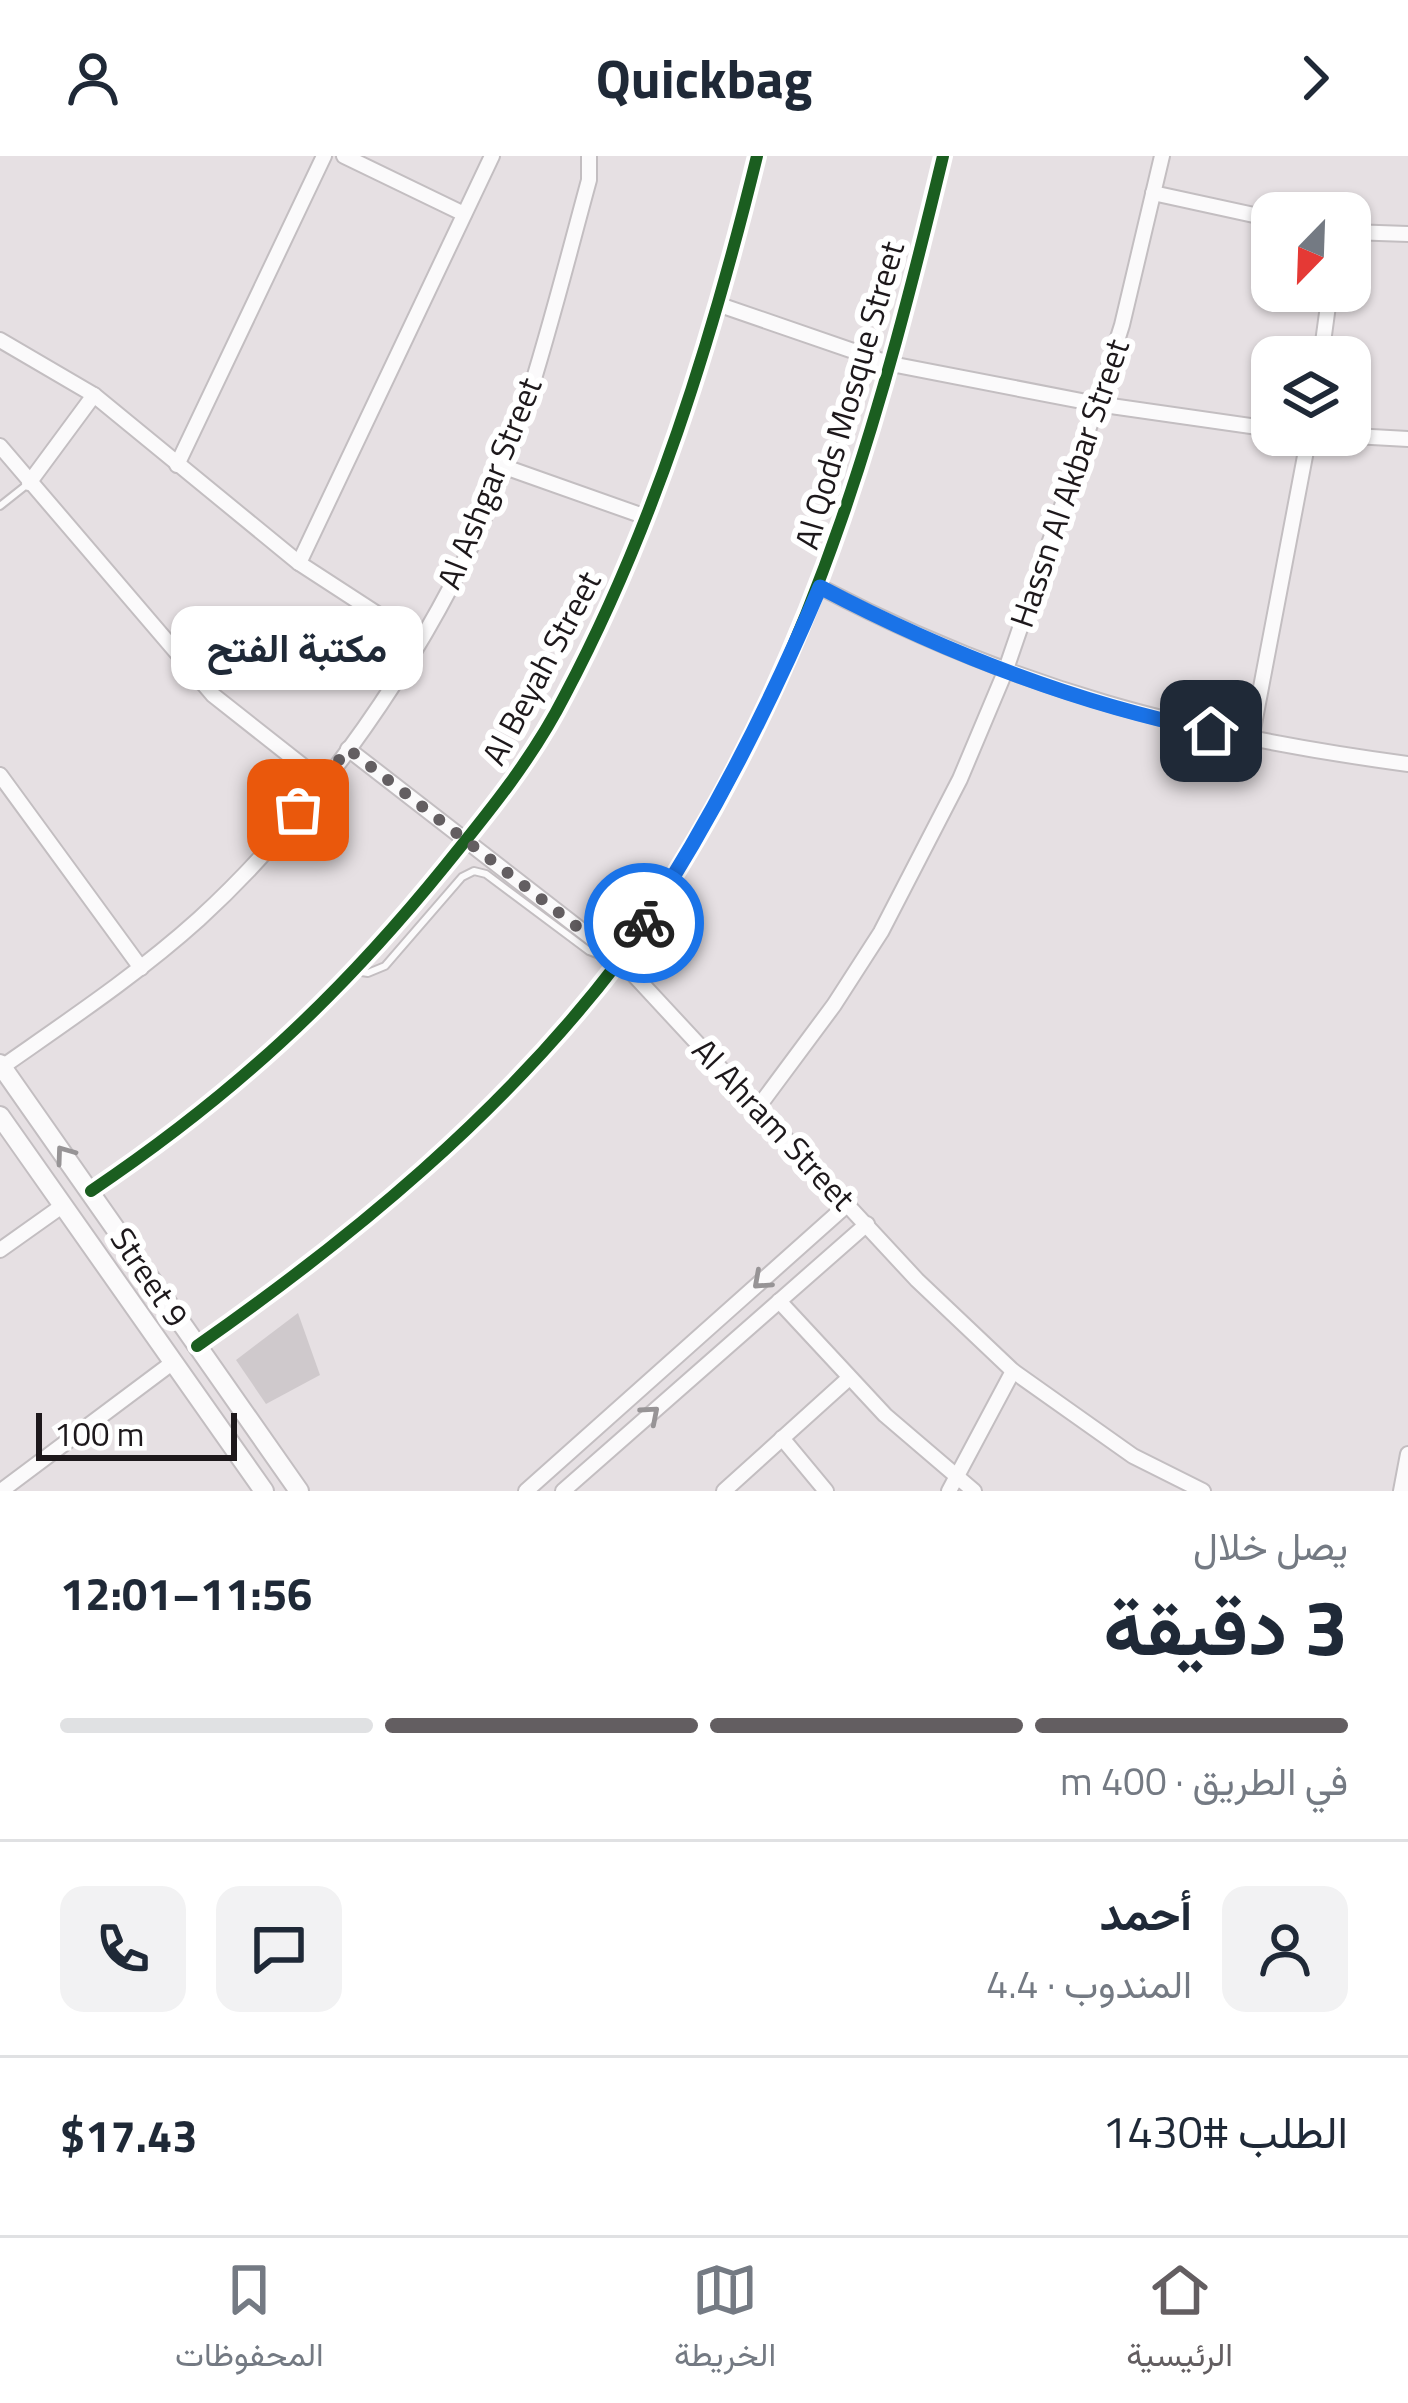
<!DOCTYPE html>
<html lang="ar">
<head>
<meta charset="utf-8">
<style>
	body { margin:0; font-family:"Titillium Web",Vazirmatn,sans-serif; background:#f2f2f3; color:#1f2937; direction:rtl; height:100vh; display:flex; flex-direction:column; font-size:45px; white-space:nowrap }
	* { box-sizing:border-box; margin:0 }
	p { font-size:39px; color:#747a83 }
	.icon { flex:none; width:66px; height:66px; fill:none; stroke:currentColor; stroke-width:2; stroke-linecap:round; stroke-linejoin:round }
	.map { position:relative; height:1335px; overflow:hidden; direction:ltr }
	.sheet { display:flex; flex-direction:column; background:#fff; flex:1 }
	.sheet>* { flex:none }
	.needle { width:78px; rotate:203deg }
	.fabs { position:absolute; left:1251px; top:36px; display:grid; gap:24px }
	.fabs a { display:grid; place-items:center; width:120px; height:120px; border-radius:24px; background:#fff; box-shadow:0 3px 9px #0004; font-size:60px }
	.scale { position:absolute; left:36px; bottom:30px; width:201px; box-sizing:border-box; padding-left:12px; border:6px solid #1d181b; border-top:0; font-size:33px; line-height:42px; white-space:nowrap; color:#1d181b; -webkit-text-stroke:9px #fff; paint-order:stroke }
	.pin { position:absolute; display:grid; place-items:center; width:102px; height:102px; color:#fff; margin:-51px; border-radius:24px; box-shadow:0 6px 18px #0006 }
	.courier { position:absolute; display:grid; place-items:center; width:120px; height:120px; margin:-60px; border:9px solid #1a73e8; border-radius:50%; background:#fff; color:#222; box-shadow:0 3px 15px #0007 }
	.bubble { position:absolute; height:84px; border-radius:24px; background:#fff; box-shadow:0 3px 9px #0004; font-size:39px; font-weight:700; line-height:84px; text-align:center; direction:rtl }
	.overview em { font-style:normal; font-weight:700 }
	.overview div { display:flex; flex-direction:column-reverse }
	.overview { display:flex; align-items:center; justify-content:space-between; height:204px; padding:0 60px }
	h1 { font-size:78px; font-weight:700; line-height:90px }
	.bar { display:grid; grid-template-columns:repeat(4,1fr); gap:18px 12px; align-content:center; height:144px; padding:0 60px }
	.bar i { height:15px; border-radius:9px; background:#e0e1e3 }
	.bar .current { background:#635e61 }
	.bar p { grid-column:span 4 }
	.line { display:flex; align-items:center; gap:30px; padding:0 60px; border-top:3px solid #e0e1e3 }
	.line div { flex:1 }
	.round { display:grid; place-items:center; flex:none; width:126px; height:126px; border-radius:24px; background:#f2f2f3 }
	header { display:flex; justify-content:space-between; align-items:center; height:156px; padding:0 60px; background:#fff; font-size:54px; font-weight:700 }
	.menu { display:flex; justify-content:space-around; align-items:center; height:168px; border-top:3px solid #e0e1e3; background:#fff; font-size:33px; color:#747a83 }
	.menu a { display:grid; justify-items:center; gap:6px }
	.menu .current { color:#635e61 }
	.map>svg:first-child { display:block }
	.building { fill:#cfc9cc }
	.lines { fill:none; stroke-linecap:round; stroke-linejoin:round }
	.service-casing { stroke:#c3bec1; stroke-width:10 }
	.minor-casing { stroke:#c3bec1; stroke-width:18 }
	.secondary-casing { stroke:#c3bec1; stroke-width:22 }
	.service { stroke:#fbfafb; stroke-width:6 }
	.minor { stroke:#fbfafb; stroke-width:14 }
	.secondary { stroke:#fbfafb; stroke-width:18 }
	.cycleway-casing { stroke:#fff; stroke-width:20 }
	.cycleway { stroke:#1b5e20; stroke-width:12 }
	.oneway { stroke:#979496 }
	.done { stroke:#635e61; stroke-width:12; stroke-dasharray:0 21.6 }
	.route { stroke:#1a73e8; stroke-width:15 }
	.labels { text-anchor:middle; dominant-baseline:central; stroke-width:12; stroke-linejoin:round; paint-order:stroke }
	.street-label { font-size:33px; fill:#1d181b; stroke:#fff }
</style>
</head>
<body>
<header><svg class="icon" aria-label="forward" viewBox="0 0 24 24"><path d="M9 5l7 7-7 7"/></svg>Quickbag<svg class="icon" aria-label="person" viewBox="0 0 24 24"><circle cx="12" cy="8" r="4"/><path d="M4 21q1-7 8-7t8 7"/></svg></header>
<div class="map">
<svg width="1408" height="1335" viewBox="0 0 1408 1335">
	<rect width="100%" height="100%" fill="#e6e0e3"/>
	<polygon class="building" points="298,1157 320,1219 266,1248 236,1204"/>
	<g class="lines">
		<g class="service-casing">
			<g id="service">
				<polyline points="0,350 29,327"/>
				<polyline points="355,815 368,817 385,810 462,721 474,715 486,718 589,795 610,803"/>
			</g>
		</g>
		<g class="minor-casing">
			<g id="minor">
				<polyline points="344,0 464,58"/>
				<polyline points="1153,37 1272,63"/>
				<polyline points="1350,76 1408,78"/>
				<polyline points="717,148 891,208 1097,248 1272,273"/>
				<polyline points="0,184 94,239 299,407 419,485"/>
				<polyline points="1321,201 1330,135"/>
				<polyline points="1336,279 1408,283"/>
				<polyline points="0,290 213,539 322,625"/>
				<polyline points="177,309 324,0"/>
				<polyline points="502,310 646,361"/>
				<polyline points="29,327 94,239"/>
				<polyline points="299,407 492,0"/>
				<path d="M820 431C1015 533 1191 579 1408 608"/>
				<polyline points="1251,584 1309,279"/>
				<polyline points="348,593 620,804 917,1124 1013,1215 1133,1300 1203,1335"/>
				<polyline points="0,619 141,812"/>
				<path d="M2 911C69 864 138 818 199 763 304 667 401 532 464 405 523 286 554 152 589 24V0"/>
				<polyline points="759,950 834,849 881,776 960,623 1005,516 1097,248 1122,169 1162,0"/>
				<path d="M91 1035C232 940 338 842 445 710 489 656 533 602 565 539 654 371 712 184 757 0"/>
				<polyline points="0,1094 62,1050"/>
				<polyline points="779,1145 885,1259 974,1335"/>
				<path d="M197 1190C353 1081 503 957 619 805 642 774 662 739 683 705 819 483 883 251 943 0"/>
				<polyline points="782,1282 826,1335"/>
				<polyline points="1,1335 172,1207"/>
				<polyline points="526,1335 849,1047"/>
				<polyline points="563,1335 867,1068"/>
				<polyline points="724,1335 848,1223"/>
				<polyline points="949,1335 1013,1215"/>
				<polyline points="1401,1335 1408,1298"/>
			</g>
		</g>
		<g class="secondary-casing">
			<g id="secondary">
				<polyline points="0,908 299,1335"/>
				<polyline points="0,960 264,1335"/>
			</g>
		</g>
		<use href="#service" class="service"/>
		<use href="#minor" class="minor"/>
		<use href="#secondary" class="secondary"/>
		<g class="cycleway-casing">
			<g id="cycleway">
				<path d="M91 1035C232 940 338 842 445 710 489 656 533 602 565 539 654 371 712 184 757 0"/>
				<path d="M197 1190C353 1081 503 957 619 805 642 774 662 739 683 705 819 483 883 251 943 0"/>
			</g>
		</g>
		<use href="#cycleway" class="cycleway"/>
	</g>
	<defs><path id="oneway-chevron" d="M-2-3.5L2.5 0L-2 3.5" fill="none" stroke-width="1.6" stroke-linecap="round" stroke-linejoin="round" transform="scale(3)"/></defs>
	<g class="oneway">
		<use href="#oneway-chevron" transform="translate(64 998) rotate(-126)"/>
		<use href="#oneway-chevron" transform="translate(761 1125) rotate(138)"/>
		<use href="#oneway-chevron" transform="translate(651 1258) rotate(-41)"/>
	</g>
	<g class="lines">
		<polyline class="done" points="298,654 348,593 620,804 644,767"/>
		<path class="route" d="M644 767C714 660 770 549 820 431 943 496 1074 547 1211 575"/>
	</g>
	<g class="labels">
		<g class="street-label">
			<text transform="translate(849 239) rotate(-74)">Al Qods Mosque Street</text>
			<text transform="translate(489 327) rotate(-68)">Al Ashgar Street</text>
			<text transform="translate(1069 327) rotate(-71)">Hassn Al Akbar Street</text>
			<text transform="translate(541 512) rotate(-62)">Al Beyah Street</text>
			<text transform="translate(774 968) rotate(47)">Al Ahram Street</text>
			<text transform="translate(150 1121) rotate(56)">Street 9</text>
		</g>
	</g>
</svg>
<div class="fabs">
<a><svg class="needle" viewBox="-14 -14 28 28"><path d="M0-13l5 13h-10z" fill="#e53935"/><path d="M0 13l5-13h-10z" fill="#747a83"/></svg></a>
<a><svg class="icon" aria-label="layers" viewBox="0 0 24 24"><path d="M12 4l9 5-9 5-9-5zM3 14l9 5 9-5"/></svg></a>
</div>
<div class="scale">100 m</div>
<div class="pin" style="left:298px;top:654px;background:#ea580c"><svg class="icon" aria-label="bag" viewBox="0 0 24 24"><path d="M5 8h14l-1 12H6zM9 8a3 3 0 0 1 6 0"/></svg></div>
<div class="pin" style="left:1211px;top:575px;background:#1f2937"><svg class="icon" aria-label="home" viewBox="0 0 24 24"><path d="M3 11l9-7 9 7M6 9v11h12V9"/></svg></div>
<div class="courier" style="left:644px;top:767px"><svg class="icon" aria-label="bike" viewBox="0 0 24 24"><circle cx="6" cy="16" r="4"/><circle cx="18" cy="16" r="4"/><path d="M6 16l4-8h5l3 8M10 8l3 8H6M13 5h3"/></svg></div>
<div class="bubble" style="left:171px;top:450px;width:252px">مكتبة الفتح</div>
</div>
<section class="sheet">
<div class="overview"><div><h1>3 دقيقة</h1><p>يصل خلال</p></div><em>11:56–12:01</em></div>
<div class="bar"><i class="current"></i><i class="current"></i><i class="current"></i><i></i><p>في الطريق · 400 m</p></div>
<div class="line" style="height:216px"><a class="round"><svg class="icon" aria-label="person" viewBox="0 0 24 24"><circle cx="12" cy="8" r="4"/><path d="M4 21q1-7 8-7t8 7"/></svg></a><div><b>أحمد</b><p>المندوب · 4.4</p></div><a class="round"><svg class="icon" aria-label="chat" viewBox="0 0 24 24"><path d="M4 5h16v11H9l-5 4z"/></svg></a><a class="round"><svg class="icon" aria-label="phone" viewBox="0 0 24 24"><path d="M5 4h4l2 5-3 2q2 4 5 5l2-3 5 2v4C11 20 4 13 5 4z"/></svg></a></div>
<div class="line" style="height:156px"><div>الطلب #1430</div><b>$17.43</b></div>
</section>
<nav class="menu">
<a class="current"><svg class="icon" aria-label="home" viewBox="0 0 24 24"><path d="M3 11l9-7 9 7M6 9v11h12V9"/></svg>الرئيسية</a>
<a><svg class="icon" aria-label="map" viewBox="0 0 24 24"><path d="M3 6l6-2 6 2 6-2v14l-6 2-6-2-6 2zM9 4v14M15 6v14"/></svg>الخريطة</a>
<a><svg class="icon" aria-label="saved" viewBox="0 0 24 24"><path d="M7 4h10v16l-5-4-5 4z"/></svg>المحفوظات</a>
</nav>
</body>
</html>
